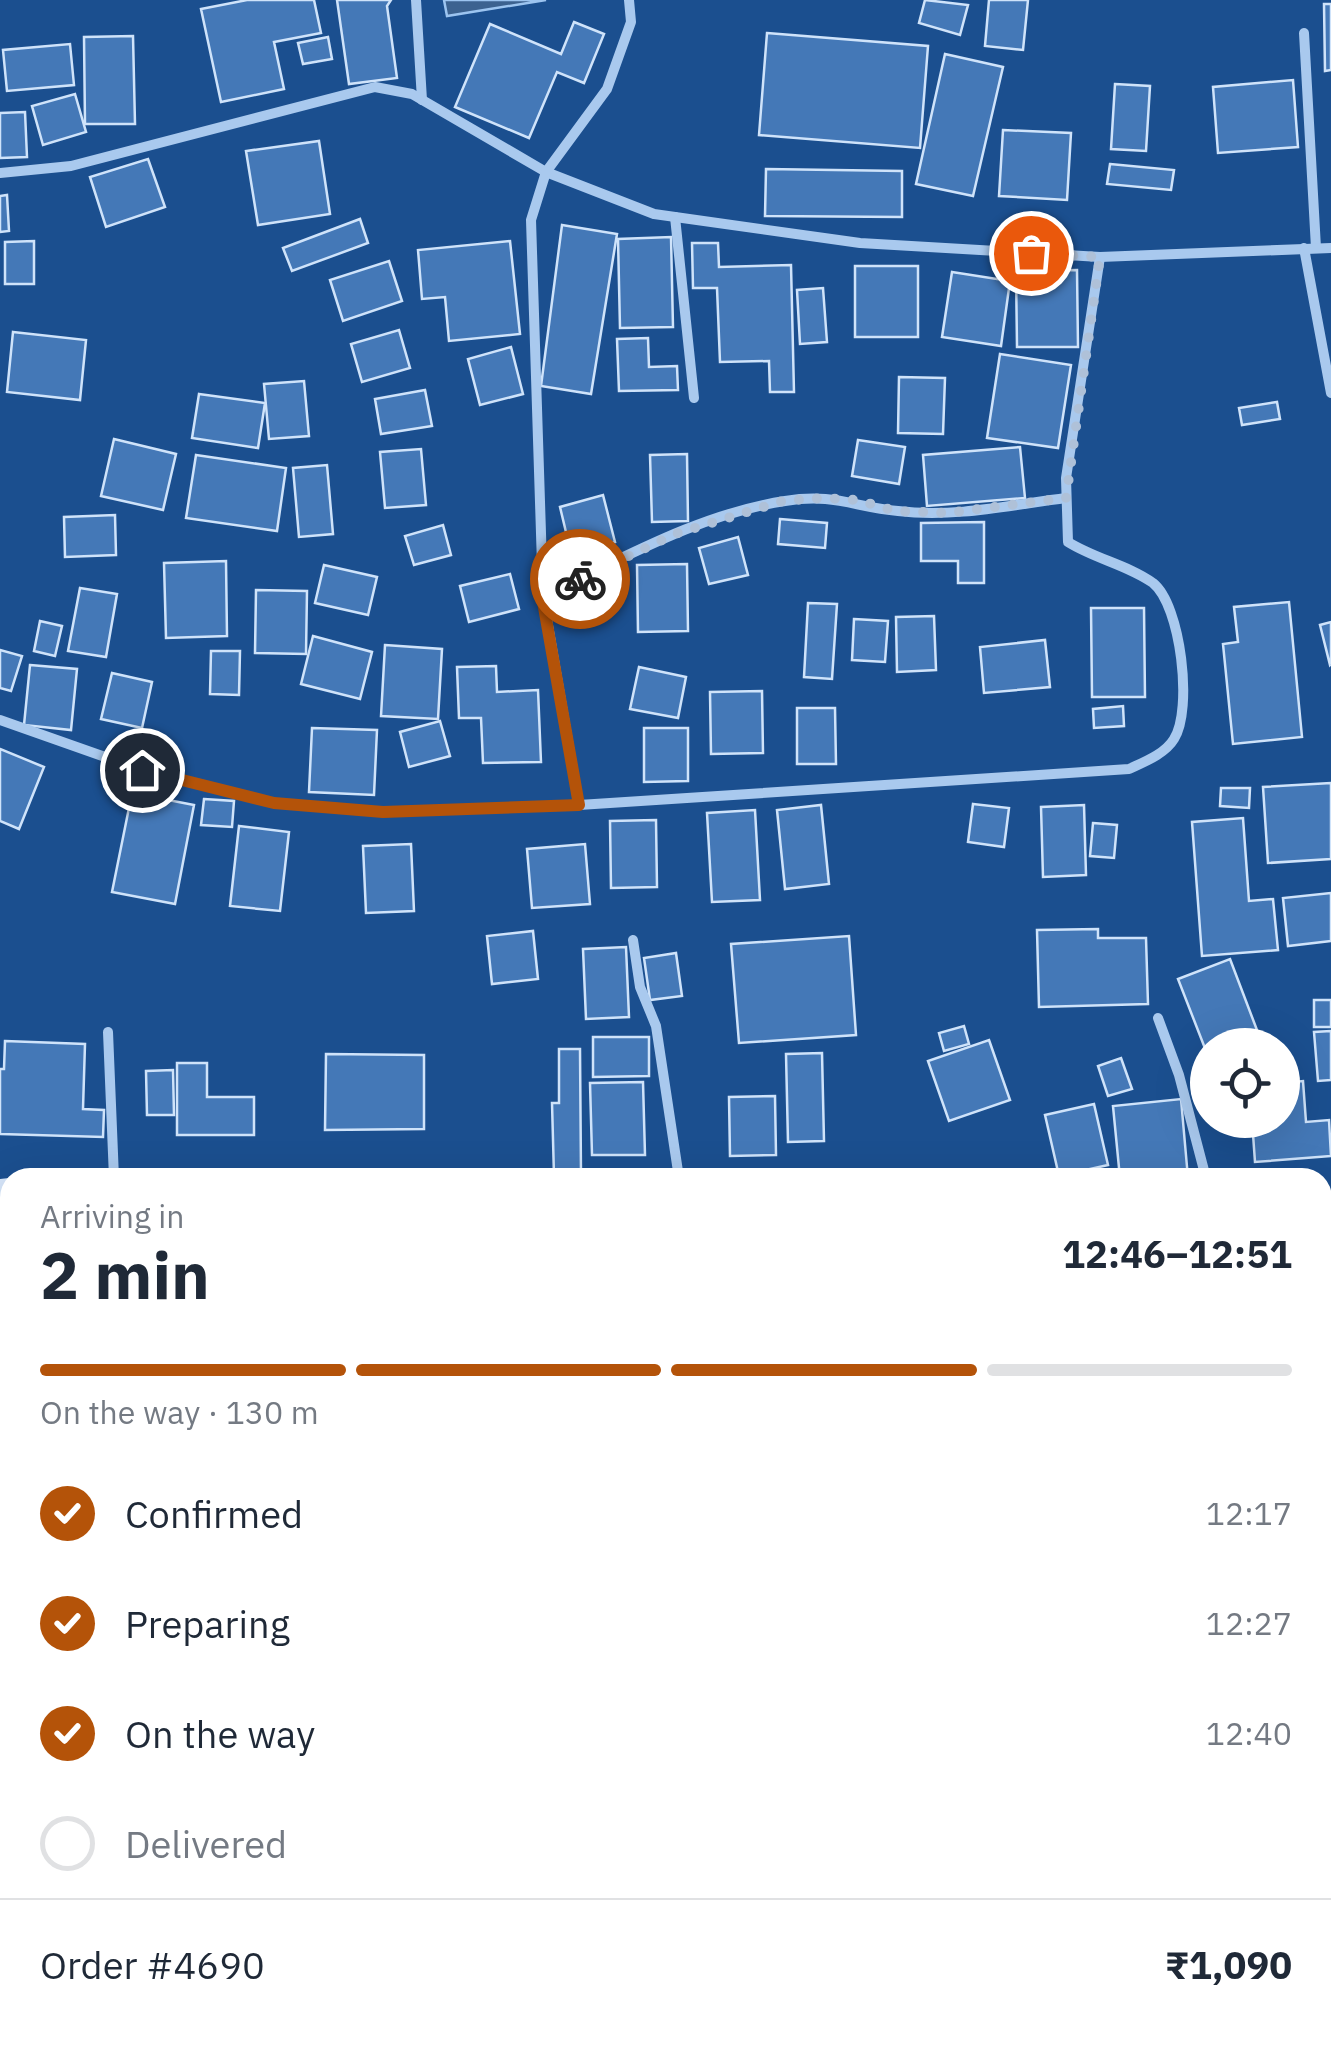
<!DOCTYPE html>
<html lang="en">
<head>
<meta charset="utf-8">
<style>
	body { margin:0; font-family:"IBM Plex Sans",sans-serif; background:#f2f2f3; color:#1f2937; height:100vh; display:flex; flex-direction:column; font-size:38px; white-space:nowrap }
	* { box-sizing:border-box; margin:0 }
	p { font-size:32px; color:#747a83 }
	.icon { flex:none; width:55px; height:55px; fill:none; stroke:currentColor; stroke-width:2; stroke-linecap:round; stroke-linejoin:round }
	.map { position:relative; flex:1; overflow:hidden }
	.drawer { position:absolute; left:0px; top:1168px; width:1332px; height:882px; display:flex; flex-direction:column; background:#fff; border-radius:30px 30px 0 0; box-shadow:0 10px 40px #0002 }
	.drawer>* { flex:none }
	.tools { position:absolute; left:1190px; top:1028px; display:grid; gap:20px }
	.tools a { display:grid; place-items:center; width:110px; height:110px; border-radius:50%; background:#fff; box-shadow:0 10px 40px #0002; font-size:50px }
	.pin { position:absolute; display:grid; place-items:center; width:85px; height:85px; color:#fff; margin:-42px; border:5px solid #fff; border-radius:50%; box-shadow:0 2px 10px #0007 }
	.courier { position:absolute; display:grid; place-items:center; width:100px; height:100px; margin:-50px; border:8px solid #b45309; border-radius:50%; background:#fff; color:#222; box-shadow:0 2px 12px #0007 }
	.headline em { font-style:normal; font-weight:700 }
	.headline div { display:flex; flex-direction:column-reverse }
	.headline { display:flex; align-items:center; justify-content:space-between; height:170px; padding:0 40px }
	h1 { font-size:65px; font-weight:700; line-height:75px }
	.bar { display:grid; grid-template-columns:repeat(4,1fr); gap:15px 10px; align-content:center; height:120px; padding:0 40px }
	.bar i { height:12px; border-radius:8px; background:#e0e1e3 }
	.bar .active { background:#b45309 }
	.bar p { grid-column:span 4 }
	.line { display:flex; align-items:center; gap:25px; padding:0 40px; border-top:2px solid #e0e1e3 }
	.line div { flex:1 }
	ol { padding:0 40px; list-style:none }
	li { display:flex; align-items:center; gap:30px; height:110px }
	li p { margin-inline-start:auto }
	li .icon { padding:10px; border-radius:50%; background:#b45309; color:#fff; stroke-width:4 }
	li:last-child { color:#747a83 }
	li i { width:55px; height:55px; border:5px solid #e0e1e3; border-radius:50% }
	.map>svg:first-child { display:block }
	.water { fill:#3c6290; stroke:#9cc4f0; stroke-width:2.5 }
	.building { fill:#4478b7; stroke:#cfe3fa; stroke-width:2.5 }
	.lines { fill:none; stroke-linecap:round; stroke-linejoin:round }
	.minor { stroke:#a9c9ee; stroke-width:10 }
	.secondary { stroke:#d6e6fa; stroke-width:20 }
	.done { stroke:#afc1d8; stroke-width:10; stroke-dasharray:0 18 }
	.route { stroke:#b45309; stroke-width:12 }
</style>
</head>
<body>
<div class="map">
<svg width="1331" height="2048" viewBox="0 0 1331 2048">
	<rect width="100%" height="100%" fill="#1b4f8f"/>
	<polygon class="water" points="444,0 546,0 447,16"/>
	<g class="building">
		<polygon points="247,0 314,0 321,33 274,42 284,89 221,102 201,9"/>
		<polygon points="337,0 391,0 387,6 397,78 349,84"/>
		<polygon points="925,0 968,5 960,35 919,23"/>
		<polygon points="989,0 1028,0 1023,50 985,46"/>
		<polygon points="1324,4 1331,4 1331,70 1325,71"/>
		<polygon points="574,22 604,34 584,83 557,72 529,138 455,107 490,24 561,54"/>
		<polygon points="767,33 928,46 920,148 759,135"/>
		<polygon points="133,36 135,124 85,124 84,37"/>
		<polygon points="328,37 332,59 303,64 298,43"/>
		<polygon points="70,44 74,85 7,91 3,50"/>
		<polygon points="945,54 1003,67 973,196 916,184"/>
		<polygon points="1293,80 1298,147 1218,153 1213,87"/>
		<polygon points="1115,84 1150,86 1146,151 1111,149"/>
		<polygon points="75,94 86,132 43,145 32,106"/>
		<polygon points="25,112 27,157 0,158 0,113"/>
		<polygon points="1003,130 1071,133 1067,200 999,196"/>
		<polygon points="319,141 330,214 258,225 246,151"/>
		<polygon points="148,159 165,207 106,227 90,177"/>
		<polygon points="1110,164 1174,170 1171,190 1107,184"/>
		<polygon points="766,169 902,171 902,217 765,216"/>
		<polygon points="7,195 9,231 0,232 0,196"/>
		<polygon points="360,219 368,243 292,271 283,248"/>
		<polygon points="562,225 617,234 591,394 541,386"/>
		<polygon points="671,237 673,327 620,328 618,239"/>
		<polygon points="34,241 34,284 5,284 5,242"/>
		<polygon points="510,241 520,334 449,341 445,297 422,299 418,250"/>
		<polygon points="692,243 718,243 719,267 791,265 794,392 770,392 769,361 720,362 717,288 693,288"/>
		<polygon points="389,261 402,301 343,321 330,280"/>
		<rect x="855" y="266" width="63" height="71"/>
		<polygon points="1077,270 1078,347 1017,347 1016,271"/>
		<polygon points="952,272 1010,281 1001,346 942,337"/>
		<polygon points="823,288 827,342 800,344 797,290"/>
		<polygon points="399,330 410,368 362,382 351,344"/>
		<polygon points="13,332 86,340 80,400 7,392"/>
		<polygon points="648,338 649,367 677,366 678,390 619,391 617,339"/>
		<polygon points="511,347 523,394 480,405 468,359"/>
		<polygon points="1000,354 1071,365 1058,448 987,438"/>
		<polygon points="899,377 945,378 943,434 898,433"/>
		<polygon points="304,381 309,436 269,439 264,384"/>
		<polygon points="425,390 432,426 381,434 375,399"/>
		<polygon points="199,394 265,403 258,448 192,438"/>
		<polygon points="1277,402 1280,419 1242,425 1239,408"/>
		<polygon points="114,439 176,454 163,510 101,496"/>
		<polygon points="858,440 905,447 899,484 852,476"/>
		<polygon points="1020,447 1025,498 927,506 923,455"/>
		<polygon points="421,449 426,505 385,508 380,452"/>
		<polygon points="687,454 688,521 652,522 650,455"/>
		<polygon points="196,455 286,468 277,531 186,518"/>
		<polygon points="327,465 333,534 299,537 293,468"/>
		<polygon points="603,495 615,542 571,553 560,507"/>
		<polygon points="115,515 116,555 65,557 64,517"/>
		<polygon points="780,519 827,523 825,548 778,544"/>
		<polygon points="984,522 984,583 958,583 958,561 921,561 921,523"/>
		<polygon points="443,525 451,555 414,565 405,536"/>
		<polygon points="738,537 748,575 709,584 699,548"/>
		<polygon points="226,561 227,636 166,638 164,563"/>
		<polygon points="687,564 688,631 638,632 637,565"/>
		<polygon points="324,565 377,577 368,615 315,603"/>
		<polygon points="510,574 519,609 469,622 460,586"/>
		<polygon points="80,588 117,594 106,657 68,651"/>
		<polygon points="256,590 307,591 306,654 255,653"/>
		<polygon points="1289,602 1302,737 1233,744 1223,644 1238,642 1234,607"/>
		<polygon points="808,603 837,604 832,679 804,677"/>
		<polygon points="1091,608 1144,608 1145,697 1092,697"/>
		<polygon points="934,616 936,670 897,672 896,617"/>
		<polygon points="854,619 888,621 885,662 852,660"/>
		<polygon points="40,621 62,626 55,656 34,651"/>
		<polygon points="1331,622 1331,664 1330,665 1320,625"/>
		<polygon points="313,636 372,652 360,699 301,684"/>
		<polygon points="1045,640 1050,687 984,693 980,647"/>
		<polygon points="385,645 442,649 438,719 381,716"/>
		<polygon points="0,650 22,656 11,691 0,688"/>
		<polygon points="211,651 240,651 239,695 210,694"/>
		<polygon points="30,665 77,669 71,730 24,725"/>
		<polygon points="496,666 497,692 538,690 541,762 483,763 481,718 459,718 457,667"/>
		<polygon points="639,667 686,677 678,718 630,709"/>
		<polygon points="112,673 152,682 142,728 101,719"/>
		<polygon points="762,691 763,753 711,754 710,692"/>
		<polygon points="1123,706 1124,726 1094,728 1093,709"/>
		<polygon points="797,708 835,708 836,764 797,764"/>
		<polygon points="440,721 450,756 409,767 400,732"/>
		<polygon points="312,728 377,730 374,795 309,792"/>
		<polygon points="644,728 688,728 688,781 644,782"/>
		<polygon points="0,749 44,767 19,829 0,821"/>
		<polygon points="1331,783 1331,859 1268,863 1263,787"/>
		<polygon points="1221,788 1250,788 1249,808 1220,806"/>
		<polygon points="132,793 194,805 175,904 112,892"/>
		<polygon points="204,799 234,801 232,827 201,825"/>
		<polygon points="973,804 1009,808 1004,847 968,842"/>
		<polygon points="821,805 829,884 785,889 777,810"/>
		<polygon points="1084,805 1086,875 1043,877 1041,807"/>
		<polygon points="755,810 760,900 712,902 707,813"/>
		<polygon points="1243,818 1249,901 1273,899 1278,950 1202,956 1192,822"/>
		<polygon points="656,820 657,887 611,888 610,821"/>
		<polygon points="1093,823 1117,825 1114,858 1090,856"/>
		<polygon points="239,826 289,832 280,911 230,906"/>
		<polygon points="411,844 414,911 366,913 363,846"/>
		<polygon points="585,844 590,904 532,908 527,849"/>
		<polygon points="1331,893 1331,941 1288,946 1283,898"/>
		<polygon points="1098,929 1098,938 1146,938 1148,1004 1039,1007 1037,930"/>
		<polygon points="533,931 538,979 492,984 487,936"/>
		<polygon points="849,936 856,1035 739,1043 731,944"/>
		<polygon points="626,947 629,1017 586,1019 583,949"/>
		<polygon points="676,953 682,996 650,1000 644,958"/>
		<polygon points="1230,959 1260,1038 1243,1045 1208,1045 1208,1056 1178,979"/>
		<rect x="1314" y="1000" width="17" height="27"/>
		<polygon points="964,1026 969,1044 944,1051 939,1033"/>
		<polygon points="1331,1031 1331,1080 1318,1081 1314,1032"/>
		<polygon points="593,1037 649,1037 649,1076 593,1077"/>
		<polygon points="989,1040 1010,1100 949,1121 928,1061"/>
		<polygon points="5,1041 85,1044 83,1109 104,1110 103,1137 0,1134 0,1069 4,1069"/>
		<polygon points="559,1049 580,1049 581,1175 554,1176 552,1103 559,1103"/>
		<polygon points="822,1053 824,1141 788,1142 786,1054"/>
		<polygon points="326,1054 424,1055 424,1129 325,1130"/>
		<polygon points="1121,1058 1132,1089 1108,1096 1098,1066"/>
		<polygon points="177,1063 207,1063 207,1097 254,1097 254,1135 177,1135"/>
		<polygon points="173,1070 174,1115 147,1115 146,1071"/>
		<polygon points="1303,1081 1306,1122 1329,1120 1331,1156 1255,1162 1252,1120 1282,1120 1282,1083"/>
		<polygon points="643,1082 645,1155 592,1155 590,1083"/>
		<polygon points="775,1096 776,1155 730,1156 729,1097"/>
		<polygon points="1181,1099 1188,1178 1120,1178 1113,1106"/>
		<polygon points="1094,1104 1108,1165 1059,1176 1045,1115"/>
		<polygon points="1322,1276 1327,1317 1322,1318"/>
		<polygon points="1331,1567 1331,1616 1327,1616 1322,1568"/>
		<polygon points="10,1705 10,1795 0,1797 0,1707"/>
		<polygon points="1322,1771 1331,1773 1331,1799 1322,1828"/>
		<polygon points="10,1812 10,1874 0,1875 0,1813"/>
		<polygon points="1331,1976 1331,2040 1257,2045 1256,2040 1322,2040 1322,1977"/>
		<polygon points="73,2040 124,2040 123,2048"/>
		<polygon points="395,2040 464,2040 460,2048 410,2048"/>
		<polygon points="671,2040 737,2040 735,2048 669,2048"/>
		<polygon points="841,2040 883,2040 882,2048 841,2048"/>
		<polygon points="1109,2040 1151,2040 1152,2048 1110,2048"/>
		<polygon points="1165,2040 1183,2040 1185,2048 1166,2048"/>
	</g>
	<g class="lines">
		<g class="minor">
			<polyline points="416,0 422,100"/>
			<polyline points="1304,33 1316,248"/>
			<polyline points="0,173 71,166 375,87 412,94 546,172 654,214 860,243 1100,257 1331,248"/>
			<polyline points="675,217 694,398"/>
			<polyline points="1304,248 1331,393"/>
			<path d="M543 596C620 560 699 514 785 501 834 493 854 507 898 511 954 518 1011 505 1066 498"/>
			<path d="M0 720 142 770 274 803 383 812 579 805 1129 769C1144 762 1165 754 1174 739 1193 710 1181 605 1153 583 1128 565 1095 559 1068 542L1066 478 1100 257"/>
			<polyline points="579,805 543,596 531,220 546,172 607,89 631,22 629,0"/>
			<polyline points="633,940 640,987 656,1026 679,1178"/>
			<polyline points="1158,1018 1179,1075 1206,1178"/>
			<polyline points="108,1032 114,1178"/>
			<polyline points="1322,1432 1331,1433"/>
			<polyline points="1084,2040 1085,2048"/>
			<polyline points="488,2048 490,2040"/>
		</g>
		<g class="secondary">
			<polyline points="0,1189 10,1188"/>
			<polyline points="1322,1227 1331,1227"/>
			<polyline points="0,1635 10,1639"/>
			<polyline points="1322,1877 1331,1878"/>
		</g>
	</g>
	<g class="lines">
		<polyline class="done" points="580,579 675,534 783,501 824,498 858,500 895,511 948,513 1066,498 1100,257 1031,253"/>
		<polyline class="route" points="142,770 274,803 383,812 579,805 542,596 580,579"/>
	</g>
</svg>
<div class="tools">
<a><svg class="icon" aria-label="locate" viewBox="0 0 24 24"><circle cx="12" cy="12" r="6"/><path d="M12 2v4M12 18v4M2 12h4M18 12h4"/></svg></a>
</div>
<div class="pin" style="left:1031px;top:253px;background:#ea580c"><svg class="icon" aria-label="bag" viewBox="0 0 24 24"><path d="M5 8h14l-1 12H6zM9 8a3 3 0 0 1 6 0"/></svg></div>
<div class="pin" style="left:142px;top:770px;background:#1f2937"><svg class="icon" aria-label="home" viewBox="0 0 24 24"><path d="M3 11l9-7 9 7M6 9v11h12V9"/></svg></div>
<div class="courier" style="left:580px;top:579px"><svg class="icon" aria-label="bike" viewBox="0 0 24 24"><circle cx="6" cy="16" r="4"/><circle cx="18" cy="16" r="4"/><path d="M6 16l4-8h5l3 8M10 8l3 8H6M13 5h3"/></svg></div>
<section class="drawer">
<div class="headline"><div><h1>2 min</h1><p>Arriving in</p></div><em>12:46–12:51</em></div>
<div class="bar"><i class="active"></i><i class="active"></i><i class="active"></i><i></i><p>On the way · 130 m</p></div>
<ol>
<li><svg class="icon" aria-label="check" viewBox="0 0 24 24"><path d="M5 12l5 5 9-10"/></svg>Confirmed<p>12:17</p></li>
<li><svg class="icon" aria-label="check" viewBox="0 0 24 24"><path d="M5 12l5 5 9-10"/></svg>Preparing<p>12:27</p></li>
<li><svg class="icon" aria-label="check" viewBox="0 0 24 24"><path d="M5 12l5 5 9-10"/></svg>On the way<p>12:40</p></li>
<li><i></i>Delivered</li>
</ol>
<div class="line" style="height:130px"><div>Order #4690</div><b>₹1,090</b></div>
</section>
</div>
</body>
</html>
